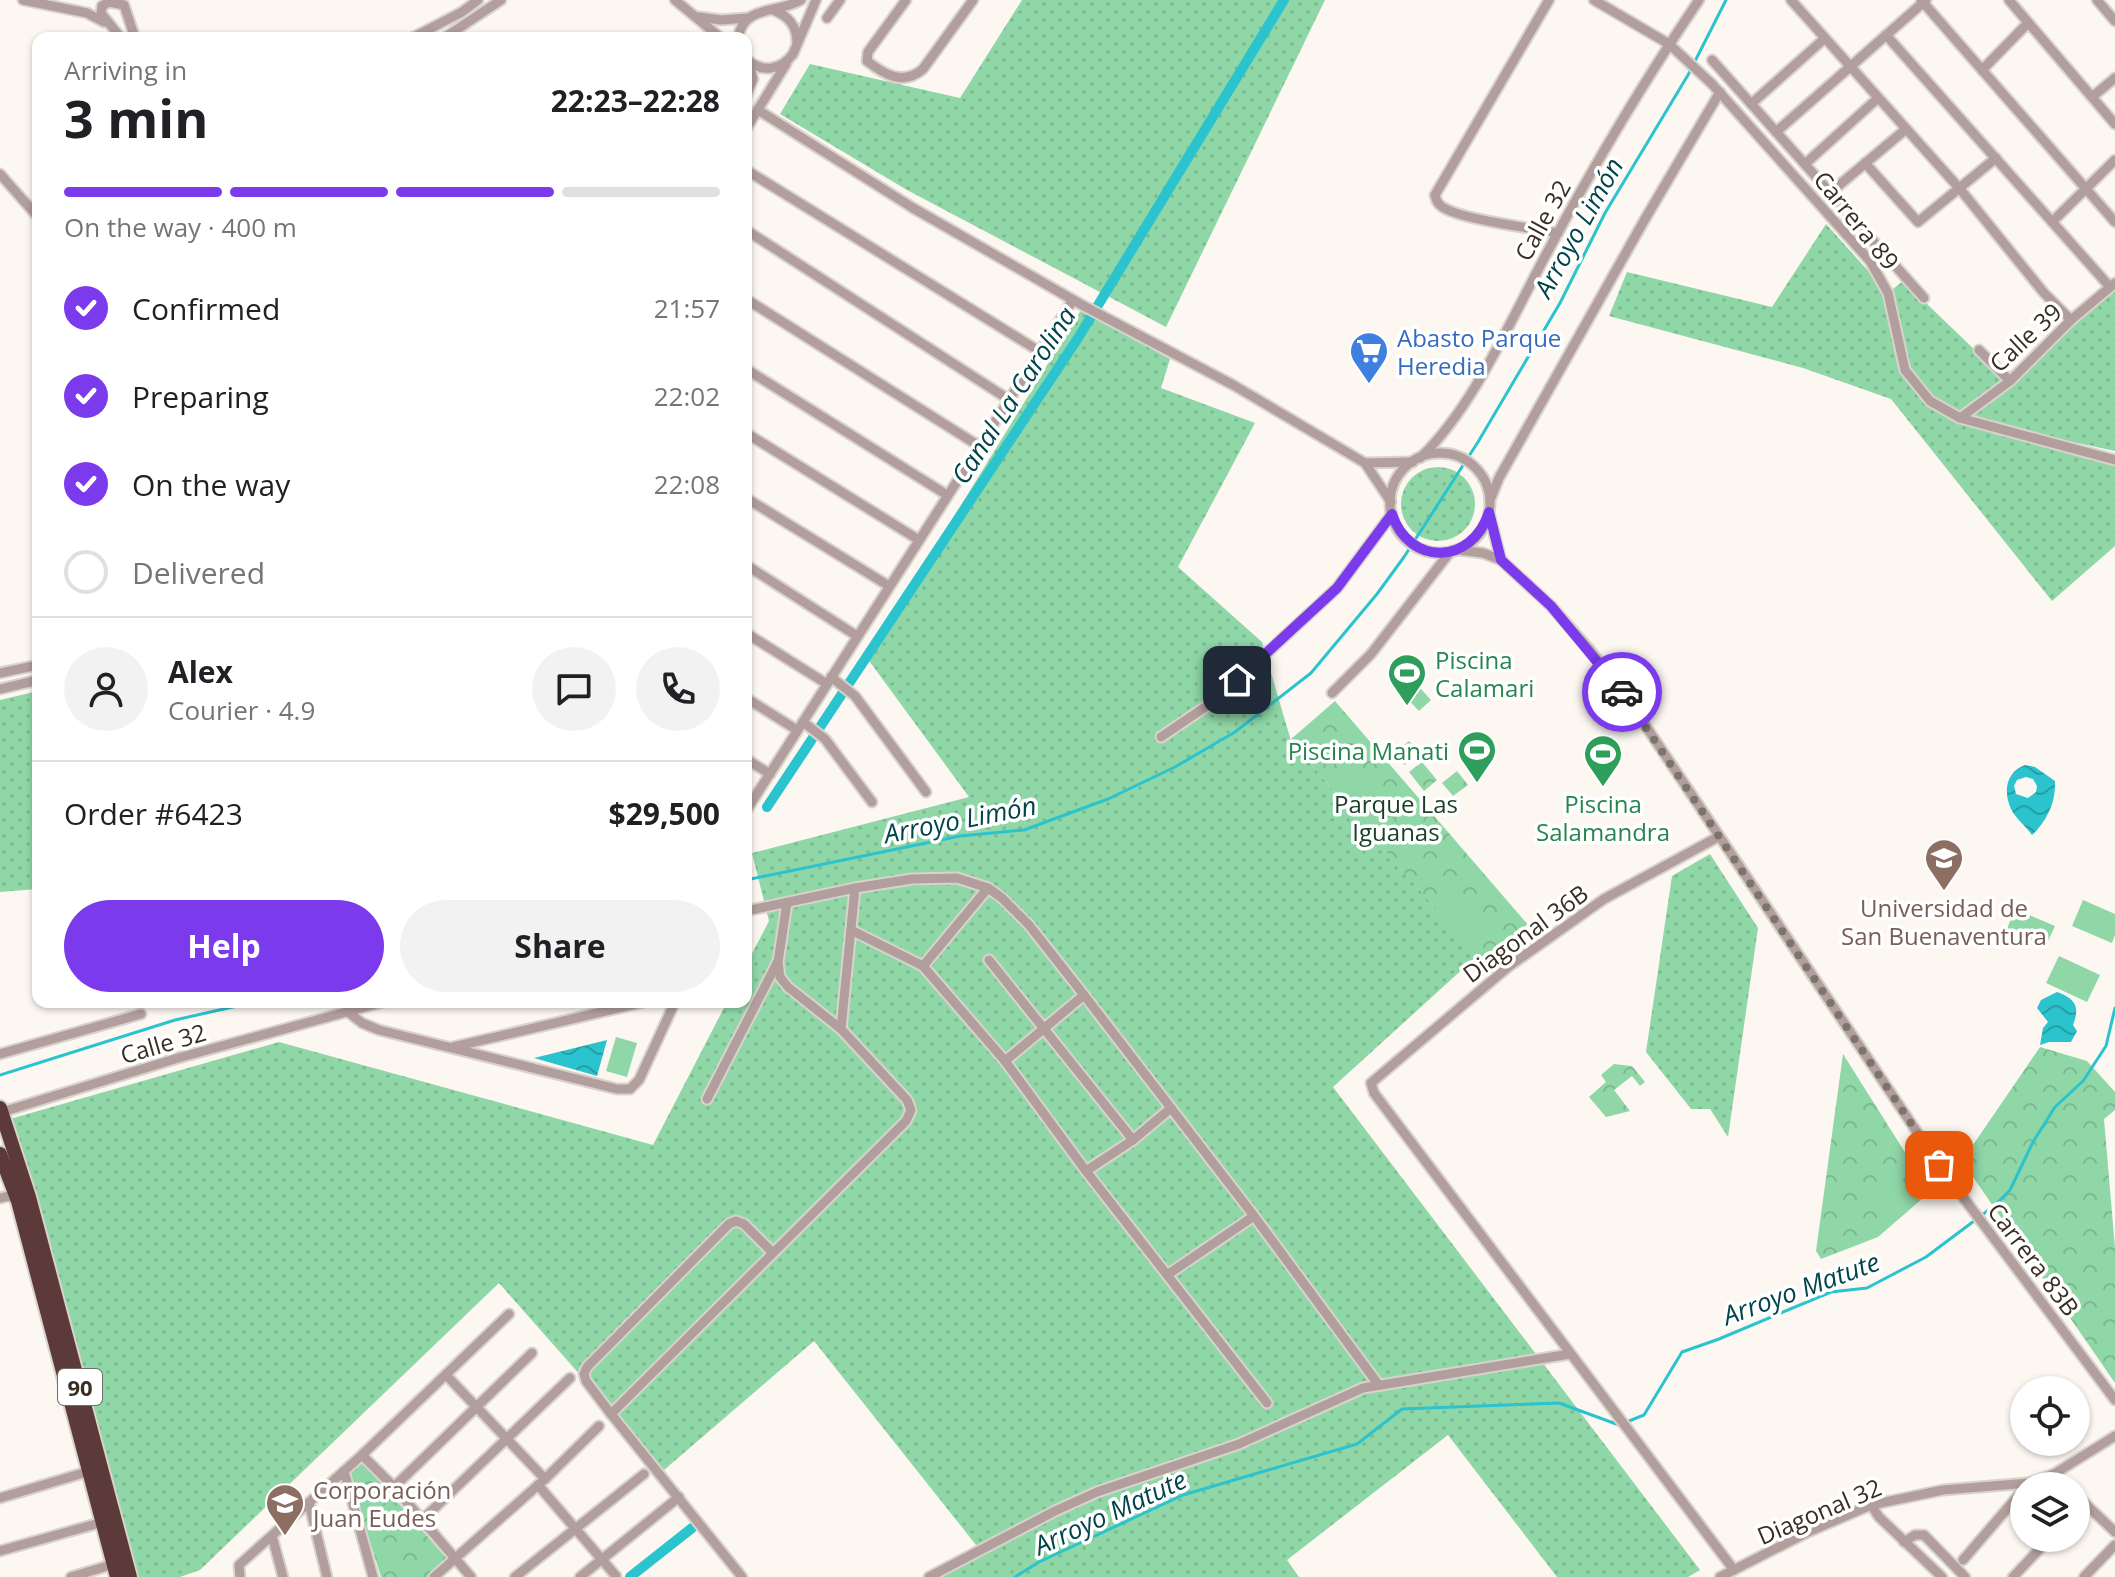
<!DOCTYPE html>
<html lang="en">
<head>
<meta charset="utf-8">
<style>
	body { margin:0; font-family:"Open Sans",sans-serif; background:#f2f2f2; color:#202124; height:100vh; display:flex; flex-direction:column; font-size:30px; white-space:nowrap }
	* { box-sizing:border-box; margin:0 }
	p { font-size:26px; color:#757577 }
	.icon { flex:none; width:44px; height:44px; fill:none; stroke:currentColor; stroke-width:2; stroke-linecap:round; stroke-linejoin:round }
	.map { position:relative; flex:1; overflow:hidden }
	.sheet { position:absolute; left:32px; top:32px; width:720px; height:976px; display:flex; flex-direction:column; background:#fff; border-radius:16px; box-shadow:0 2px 6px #0004 }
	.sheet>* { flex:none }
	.controls { position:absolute; left:2010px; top:1376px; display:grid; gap:16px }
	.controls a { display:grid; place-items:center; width:80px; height:80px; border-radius:50%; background:#fff; box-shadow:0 2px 6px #0004; font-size:40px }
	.pin { position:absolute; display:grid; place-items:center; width:68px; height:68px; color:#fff; margin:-34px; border-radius:16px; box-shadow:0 4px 12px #0006 }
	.courier { position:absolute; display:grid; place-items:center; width:80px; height:80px; margin:-40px; border:6px solid #7c3aed; border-radius:50%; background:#fff; color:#222; box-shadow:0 2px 10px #0007 }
	.headline em { font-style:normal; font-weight:700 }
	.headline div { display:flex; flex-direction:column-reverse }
	.headline { display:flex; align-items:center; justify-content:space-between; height:136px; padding:0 32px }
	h1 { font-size:52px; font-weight:700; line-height:60px }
	.bar { display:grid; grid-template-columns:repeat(4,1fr); gap:12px 8px; align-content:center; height:96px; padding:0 32px }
	.bar i { height:10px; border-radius:6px; background:#e0e0e0 }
	.bar .current { background:#7c3aed }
	.bar p { grid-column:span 4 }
	.line { display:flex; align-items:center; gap:20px; padding:0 32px; border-top:2px solid #e0e0e0 }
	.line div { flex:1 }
	.round { display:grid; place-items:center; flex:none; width:84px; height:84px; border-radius:42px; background:#f2f2f2 }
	ol { padding:0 32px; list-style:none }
	li { display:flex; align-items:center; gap:24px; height:88px }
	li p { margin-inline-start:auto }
	li .icon { padding:8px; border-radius:50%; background:#7c3aed; color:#fff; stroke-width:4 }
	li:last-child { color:#757577 }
	li i { width:44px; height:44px; border:4px solid #e0e0e0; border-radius:50% }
	.button { display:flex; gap:16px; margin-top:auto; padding:16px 32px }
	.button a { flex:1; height:92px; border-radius:48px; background:#7c3aed; color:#fff; font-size:32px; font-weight:700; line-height:92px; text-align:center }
	.button a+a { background:#f2f2f2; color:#202124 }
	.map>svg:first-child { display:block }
	.grass { fill:url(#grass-dots) }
	.park { fill:url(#park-crowns) }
	.garden { fill:#90d7a8 }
	.water { fill:url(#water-waves); fill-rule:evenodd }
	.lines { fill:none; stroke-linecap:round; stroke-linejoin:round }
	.stream { stroke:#2bc3ce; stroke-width:3 }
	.canal { stroke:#2bc3ce; stroke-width:10 }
	.minor-casing { stroke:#d9d3cc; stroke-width:13 }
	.highway-casing { stroke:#d9d3cc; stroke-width:18 }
	.minor { stroke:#b19e9d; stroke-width:9 }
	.highway { stroke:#5d3a3a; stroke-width:14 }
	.done { stroke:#7d756a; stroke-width:8; stroke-dasharray:0 14.4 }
	.route { stroke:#7c3aed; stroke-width:10 }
	.labels { text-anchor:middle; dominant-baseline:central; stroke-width:7; stroke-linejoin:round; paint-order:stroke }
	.shield { fill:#fff; stroke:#746d64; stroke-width:2 }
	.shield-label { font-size:22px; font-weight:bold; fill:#382f22 }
	.street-label { font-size:24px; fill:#382f22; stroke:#fff }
	.shop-label { font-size:24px; fill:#366cbe; stroke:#fff; text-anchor:start }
	.leisure-label { font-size:24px; fill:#27864d; stroke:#fff; text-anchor:start }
	.park-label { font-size:24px; fill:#193f28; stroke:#fff }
	.education-label { font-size:24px; fill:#785e54; stroke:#fff }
	.water-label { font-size:26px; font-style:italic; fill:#014449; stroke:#fff }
</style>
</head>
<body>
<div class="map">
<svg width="2115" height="1577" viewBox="0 0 2115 1577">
	<defs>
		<pattern id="grass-dots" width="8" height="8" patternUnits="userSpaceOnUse" patternTransform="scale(2)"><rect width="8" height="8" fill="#90d7a8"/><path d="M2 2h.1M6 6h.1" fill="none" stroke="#7db990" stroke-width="1.8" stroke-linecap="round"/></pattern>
		<pattern id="park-crowns" width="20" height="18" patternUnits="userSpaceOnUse" patternTransform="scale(2)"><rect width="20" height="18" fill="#90d7a8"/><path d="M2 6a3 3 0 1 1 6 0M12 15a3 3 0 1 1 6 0" fill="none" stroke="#7db990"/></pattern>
		<pattern id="water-waves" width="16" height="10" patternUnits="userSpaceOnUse" patternTransform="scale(2)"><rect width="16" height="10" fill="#2bc3ce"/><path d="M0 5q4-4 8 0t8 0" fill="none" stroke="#269fa7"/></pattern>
	</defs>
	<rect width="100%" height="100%" fill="#fcf7f1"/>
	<g class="grass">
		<polygon points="1022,0 1325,0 1166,327 907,190 780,114 810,64 960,98"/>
		<polygon points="1826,224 1888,293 1903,281 2003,377 2115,289 2115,451 1994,425 2115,460 2115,546 2052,601 1891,399 1803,368 1609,316 1627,272 1772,307"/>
		<polygon points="1081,310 1170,359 1161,388 1255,423 1178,567 1262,642 1291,741 1477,956 1333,1087 1700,1570 1688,1577 1557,1577 1448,1435 1287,1560 1299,1577 938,1577 984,1555 814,1341 664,1470 499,1283 200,1570 180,1577 135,1577 10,1119 279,1042 653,1145 727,1002 746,1002 746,965 769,921 752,853 969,797 867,658"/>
		<circle cx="1438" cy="504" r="37"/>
		<polygon points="38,691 38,889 0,892 0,700"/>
		<polygon points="1710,854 1758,928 1728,1137 1710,1109 1691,1109 1646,1052 1672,876"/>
	</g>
	<g class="park">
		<polygon points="1412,679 1431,700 1419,711 1400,691"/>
		<polygon points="1335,701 1536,934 1491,973 1290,740"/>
		<polygon points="1409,741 1419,753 1404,765 1394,753"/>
		<polygon points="1422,762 1437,780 1424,791 1409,772"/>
		<polygon points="1457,771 1468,785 1453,796 1442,783"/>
		<polygon points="2040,1047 2087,1061 2115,1092 2115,1110 2104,1119 2115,1248 2115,1383 1962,1161"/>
		<polygon points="1843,1054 1930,1192 1878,1237 1821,1259 1816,1251"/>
		<polygon points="1614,1064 1632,1066 1645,1082 1640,1086 1632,1076 1614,1090 1630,1111 1606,1117 1589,1097 1606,1082 1601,1075"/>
		<polygon points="361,1460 448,1560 427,1577 381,1577 348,1472"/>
	</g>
	<g class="garden">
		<polygon points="1354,766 1382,801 1361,818 1333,783"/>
		<polygon points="1461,892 1489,926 1469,942 1441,908"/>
		<polygon points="2083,900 2115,914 2115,935 2112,943 2072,926"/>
		<polygon points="2015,909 2055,926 2045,948 2006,931"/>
		<polygon points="2059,956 2100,975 2087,1002 2046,983"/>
		<polygon points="616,1037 637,1043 627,1077 606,1071"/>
		<polygon points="1878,1169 1902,1172 1898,1210 1874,1208"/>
	</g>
	<g class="water">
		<path d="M2025 765 2035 767 2055 781C2056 802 2047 821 2032 835 2026 826 2015 818 2011 809 2003 791 2006 772 2025 765ZM2026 777 2033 779 2037 786 2036 792 2028 798 2016 794 2014 786 2017 780Z"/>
		<path d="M2057 992C2076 999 2080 1007 2073 1025L2077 1031 2071 1042H2049L2040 1045 2043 1028 2048 1022 2037 1008 2041 1000Z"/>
		<polygon points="607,1040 597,1076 534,1058"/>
	</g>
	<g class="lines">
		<g class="stream">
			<polyline points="746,880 960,836 1024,830 1108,799 1175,767 1235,732 1311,673 1377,594 1404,557 1478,442 1560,303 1605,213 1688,75 1726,0"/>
			<polyline points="0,1075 175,1020 255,1002"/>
			<polyline points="1015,1577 1039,1562 1183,1495 1357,1444 1402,1409 1559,1403 1619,1425 1644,1415 1682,1352 1719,1339 1831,1292 1867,1288 1926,1257 1994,1206 2010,1190 2033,1142 2055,1107 2083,1081 2106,1046 2115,1008"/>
		</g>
		<g class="canal">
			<polyline points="767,807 1078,338 1284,0"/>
			<polyline points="630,1577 692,1528"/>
		</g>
		<g class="minor-casing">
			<g id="minor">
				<polyline points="23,0 87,13 104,22"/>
				<polyline points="675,0 721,38"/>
				<path d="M906 0 868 52 867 61C885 75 903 86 923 69L973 0"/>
				<path d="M1549 0 1435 195C1437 201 1436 202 1441 206 1460 220 1532 228 1558 233"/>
				<polyline points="1594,0 1669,44 1712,84 1870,261 1888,293 1905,370 1930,401 1960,418 2115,460"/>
				<polyline points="1791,0 1960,189 2044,293 2071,320"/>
				<polyline points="1921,0 2115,222"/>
				<polyline points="2009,0 2115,124"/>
				<polyline points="2097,0 2115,21"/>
				<path d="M773 10C789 16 797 26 797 43"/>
				<polyline points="699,17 721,20 747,18"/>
				<polyline points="827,18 840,0"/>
				<polyline points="1886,35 2110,287"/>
				<polyline points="121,38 101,13 102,6 109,2 124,5 135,38"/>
				<polyline points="412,38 462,12 478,0"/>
				<polyline points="444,38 501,0"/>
				<path d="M738 38C744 4 778 14 801 0"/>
				<path d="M746 59C762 73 780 71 793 54L816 0"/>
				<polyline points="1712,60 1924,298"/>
				<polyline points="1982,70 2028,23"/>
				<polyline points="746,96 753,79 749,62"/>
				<polyline points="2092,97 2115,78"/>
				<polyline points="1751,104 1824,39"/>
				<polyline points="758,110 913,208 1082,305 1235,386 1365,463 1391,502"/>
				<polyline points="746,129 786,64"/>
				<polyline points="1776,132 1926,0"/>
				<polyline points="1865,163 1918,222 1996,158"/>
				<polyline points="1805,164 1878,98"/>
				<polyline points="746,170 1039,351"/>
				<polyline points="0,174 38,217"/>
				<polyline points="1831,192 1906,129"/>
				<polyline points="2052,222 2115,160"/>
				<polyline points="746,230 1008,399"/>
				<polyline points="746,299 979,446"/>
				<polyline points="1979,350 2010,381"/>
				<polyline points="746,369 947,495"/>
				<polyline points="1960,418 2010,381 2071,320 2115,283"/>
				<polyline points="746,433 919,540"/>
				<circle cx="1440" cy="503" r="50"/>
				<path d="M1420 458C1474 407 1512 317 1548 251 1594 165 1644 81 1699 0"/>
				<polyline points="1365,463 1413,462"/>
				<polyline points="746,498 889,586"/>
				<polyline points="1490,500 1499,478 1645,219 1720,92"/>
				<polyline points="1489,513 1501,560"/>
				<polyline points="1458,550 1483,553 1501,560 1551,606 1589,649 1627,698 1939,1165 2115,1400"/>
				<polyline points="746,565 857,636"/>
				<polyline points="746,633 827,684"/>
				<polyline points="0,673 38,665"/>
				<polyline points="831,677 855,696 926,792"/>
				<polyline points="0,689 38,680"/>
				<polyline points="1332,693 1371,654 1450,552"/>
				<polyline points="746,698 797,730"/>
				<polyline points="803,722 825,739 872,802"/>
				<polyline points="1161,737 1217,699 1337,588 1392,514"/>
				<polyline points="746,759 770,774"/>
				<polyline points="746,811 1073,300"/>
				<polyline points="1718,837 1604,899 1508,967 1371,1083 1374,1093 1734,1570"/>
				<polyline points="746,911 855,888 912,879 957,878 988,888 1002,898 1029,925 1084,995 1254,1216 1378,1384"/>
				<polyline points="851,930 923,966 1005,1061 1086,1171 1133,1140 1171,1108"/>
				<polyline points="989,960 1133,1140"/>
				<polyline points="923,966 988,888"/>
				<polyline points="348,1012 362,1023 379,1030 617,1089 630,1089 639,1080 675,1002"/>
				<polyline points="841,1029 855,888"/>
				<polyline points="453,1047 644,1002"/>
				<polyline points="0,1054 141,1014"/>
				<polyline points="1005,1061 1084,995"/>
				<polyline points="707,1099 777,963"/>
				<polyline points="2,1112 178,1058 383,1002"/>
				<polyline points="1086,1171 1267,1403"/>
				<polyline points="0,1198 9,1196 18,1201"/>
				<polyline points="1167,1275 1254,1216"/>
				<polyline points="446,1375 545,1479"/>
				<polyline points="611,1414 906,1121 911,1110 907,1100 841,1029 788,987 780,977 778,962 787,903"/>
				<polyline points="362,1455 394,1487 471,1577"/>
				<polyline points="344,1471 373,1577"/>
				<polyline points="2054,1474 2066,1486"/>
				<polyline points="538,1485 616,1576"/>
				<polyline points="394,1487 532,1353"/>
				<polyline points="2076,1495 2115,1532"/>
				<polyline points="0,1498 90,1471"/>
				<polyline points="309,1503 327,1577"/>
				<polyline points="1871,1505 1879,1517 1942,1577"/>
				<polyline points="422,1520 570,1378"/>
				<polyline points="272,1536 283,1577"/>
				<polyline points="1904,1542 1915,1535 1924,1535 1965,1577"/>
				<polyline points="0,1551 103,1522"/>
				<polyline points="1963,1560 2024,1489"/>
				<polyline points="71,1577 114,1564"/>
				<polyline points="240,1577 239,1565 362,1455 509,1314"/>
				<polyline points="434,1577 545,1479 599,1426"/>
				<polyline points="515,1577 644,1474"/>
				<polyline points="580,1577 679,1497"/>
				<polyline points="742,1577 611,1414 586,1381 584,1374 587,1367 729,1224 736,1221 744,1224 772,1252"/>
				<polyline points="929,1577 1055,1511 1097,1492 1239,1444 1363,1388 1570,1354"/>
				<polyline points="1720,1577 1808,1532 1871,1505 1943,1490 2029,1483 2054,1474 2115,1436"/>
				<polyline points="2013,1577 2050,1538"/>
				<polyline points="2084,1577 2115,1545"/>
			</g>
		</g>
		<g class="highway-casing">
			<g id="highway">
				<polyline points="0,1108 29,1197 130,1577"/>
				<polyline points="0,1154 18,1201 117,1577"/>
			</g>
		</g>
		<use href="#minor" class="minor"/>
		<use href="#highway" class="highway"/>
	</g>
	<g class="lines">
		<polyline class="done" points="1622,692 1939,1165"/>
		<path class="route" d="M1237 680 1337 588 1392 514C1410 567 1472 565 1489 512L1501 560 1551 606 1622 692"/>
	</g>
	<defs>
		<g id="supermarket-pin" transform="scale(2)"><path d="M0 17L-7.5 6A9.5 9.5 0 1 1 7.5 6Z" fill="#3f7fe0" stroke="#fff"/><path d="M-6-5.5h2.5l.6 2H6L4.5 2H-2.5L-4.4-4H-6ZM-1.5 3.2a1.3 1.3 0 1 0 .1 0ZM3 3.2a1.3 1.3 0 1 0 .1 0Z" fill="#fff"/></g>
		<g id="stadium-pin" transform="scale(2)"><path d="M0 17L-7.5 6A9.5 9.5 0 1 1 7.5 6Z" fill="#2e9e5b" stroke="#fff"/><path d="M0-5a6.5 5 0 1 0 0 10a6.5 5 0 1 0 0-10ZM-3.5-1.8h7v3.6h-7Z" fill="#fff"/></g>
		<g id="university-pin" transform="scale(2)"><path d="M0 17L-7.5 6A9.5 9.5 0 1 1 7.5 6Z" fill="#8d6e63" stroke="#fff"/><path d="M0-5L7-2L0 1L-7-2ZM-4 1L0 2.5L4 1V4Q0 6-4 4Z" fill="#fff"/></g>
		<g id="school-pin" transform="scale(2)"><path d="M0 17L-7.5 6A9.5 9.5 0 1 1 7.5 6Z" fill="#8d6e63" stroke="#fff"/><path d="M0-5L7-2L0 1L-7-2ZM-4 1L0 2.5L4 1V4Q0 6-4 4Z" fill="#fff"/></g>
	</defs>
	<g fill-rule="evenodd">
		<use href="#supermarket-pin" x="1369" y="351"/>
		<use href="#stadium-pin" x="1407" y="673"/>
		<use href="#stadium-pin" x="1477" y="750"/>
		<use href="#stadium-pin" x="1603" y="754"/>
		<use href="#university-pin" x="1944" y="858"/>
		<use href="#school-pin" x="285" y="1503"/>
	</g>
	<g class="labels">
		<rect class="shield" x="58" y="1369" width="44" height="36" rx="6"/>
		<g class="shield-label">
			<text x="80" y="1387">90</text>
		</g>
		<g class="street-label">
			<text transform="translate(1542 220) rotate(-61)">Calle 32</text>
			<text transform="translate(1857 220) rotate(51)">Carrera 89</text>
			<text transform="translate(2025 337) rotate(-43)">Calle 39</text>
			<text transform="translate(1525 933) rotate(-36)">Diagonal 36B</text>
			<text transform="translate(163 1043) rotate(-16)">Calle 32</text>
			<text transform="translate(2034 1259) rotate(53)">Carrera 83B</text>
			<text transform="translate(1819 1511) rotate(-23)">Diagonal 32</text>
		</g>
		<g class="shop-label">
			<text x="1397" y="337">Abasto Parque<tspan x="1397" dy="28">Heredia</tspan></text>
		</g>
		<g class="leisure-label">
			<text x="1435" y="659">Piscina<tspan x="1435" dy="28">Calamari</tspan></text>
			<text x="1449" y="750" text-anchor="end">Piscina Manati</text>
			<text x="1603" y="803" text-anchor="middle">Piscina<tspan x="1603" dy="28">Salamandra</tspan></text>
		</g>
		<g class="park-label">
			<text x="1396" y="803">Parque Las<tspan x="1396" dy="28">Iguanas</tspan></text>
		</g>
		<g class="education-label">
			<text x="1944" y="907">Universidad de<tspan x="1944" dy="28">San Buenaventura</tspan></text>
			<text x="313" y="1489" text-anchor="start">Corporación<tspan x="313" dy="28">Juan Eudes</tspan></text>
		</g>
		<g class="water-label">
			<text transform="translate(1578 227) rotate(-61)">Arroyo Limón</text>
			<text transform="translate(1013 395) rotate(-57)">Canal La Carolina</text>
			<text transform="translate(960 819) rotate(-11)">Arroyo Limón</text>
			<text transform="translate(1801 1288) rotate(-20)">Arroyo Matute</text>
			<text transform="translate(1110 1512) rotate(-25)">Arroyo Matute</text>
		</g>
	</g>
</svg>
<div class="controls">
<a><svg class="icon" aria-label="locate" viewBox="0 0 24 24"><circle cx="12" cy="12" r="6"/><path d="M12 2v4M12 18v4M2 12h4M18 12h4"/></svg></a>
<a><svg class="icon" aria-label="layers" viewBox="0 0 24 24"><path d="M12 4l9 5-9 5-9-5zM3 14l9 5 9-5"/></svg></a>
</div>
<div class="pin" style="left:1939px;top:1165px;background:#ea580c"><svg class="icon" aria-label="bag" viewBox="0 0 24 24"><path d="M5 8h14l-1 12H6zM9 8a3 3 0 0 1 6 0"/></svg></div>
<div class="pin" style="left:1237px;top:680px;background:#1f2937"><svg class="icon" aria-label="home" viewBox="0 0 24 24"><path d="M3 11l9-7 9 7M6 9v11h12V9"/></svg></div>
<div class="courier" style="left:1622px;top:692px"><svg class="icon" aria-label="car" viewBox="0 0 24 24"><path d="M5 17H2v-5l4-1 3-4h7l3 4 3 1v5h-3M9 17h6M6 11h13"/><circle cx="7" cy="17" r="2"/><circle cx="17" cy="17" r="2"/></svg></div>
<section class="sheet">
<div class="headline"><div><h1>3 min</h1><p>Arriving in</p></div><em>22:23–22:28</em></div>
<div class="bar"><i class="current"></i><i class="current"></i><i class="current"></i><i></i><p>On the way · 400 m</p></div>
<ol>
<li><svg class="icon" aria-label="check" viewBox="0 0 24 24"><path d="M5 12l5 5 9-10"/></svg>Confirmed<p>21:57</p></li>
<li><svg class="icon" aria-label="check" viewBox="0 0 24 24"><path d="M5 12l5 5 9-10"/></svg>Preparing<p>22:02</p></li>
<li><svg class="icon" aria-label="check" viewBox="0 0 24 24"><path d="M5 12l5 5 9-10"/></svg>On the way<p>22:08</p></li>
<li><i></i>Delivered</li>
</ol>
<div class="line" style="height:144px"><a class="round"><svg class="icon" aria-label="person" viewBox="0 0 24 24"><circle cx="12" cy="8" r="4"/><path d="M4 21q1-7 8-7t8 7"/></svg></a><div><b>Alex</b><p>Courier · 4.9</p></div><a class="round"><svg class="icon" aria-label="chat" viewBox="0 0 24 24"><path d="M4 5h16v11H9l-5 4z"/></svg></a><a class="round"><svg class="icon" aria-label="phone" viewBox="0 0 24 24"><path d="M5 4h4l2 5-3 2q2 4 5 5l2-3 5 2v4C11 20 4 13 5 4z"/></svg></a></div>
<div class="line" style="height:104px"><div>Order #6423</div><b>$29,500</b></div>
<div class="button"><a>Help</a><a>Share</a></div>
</section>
</div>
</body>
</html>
